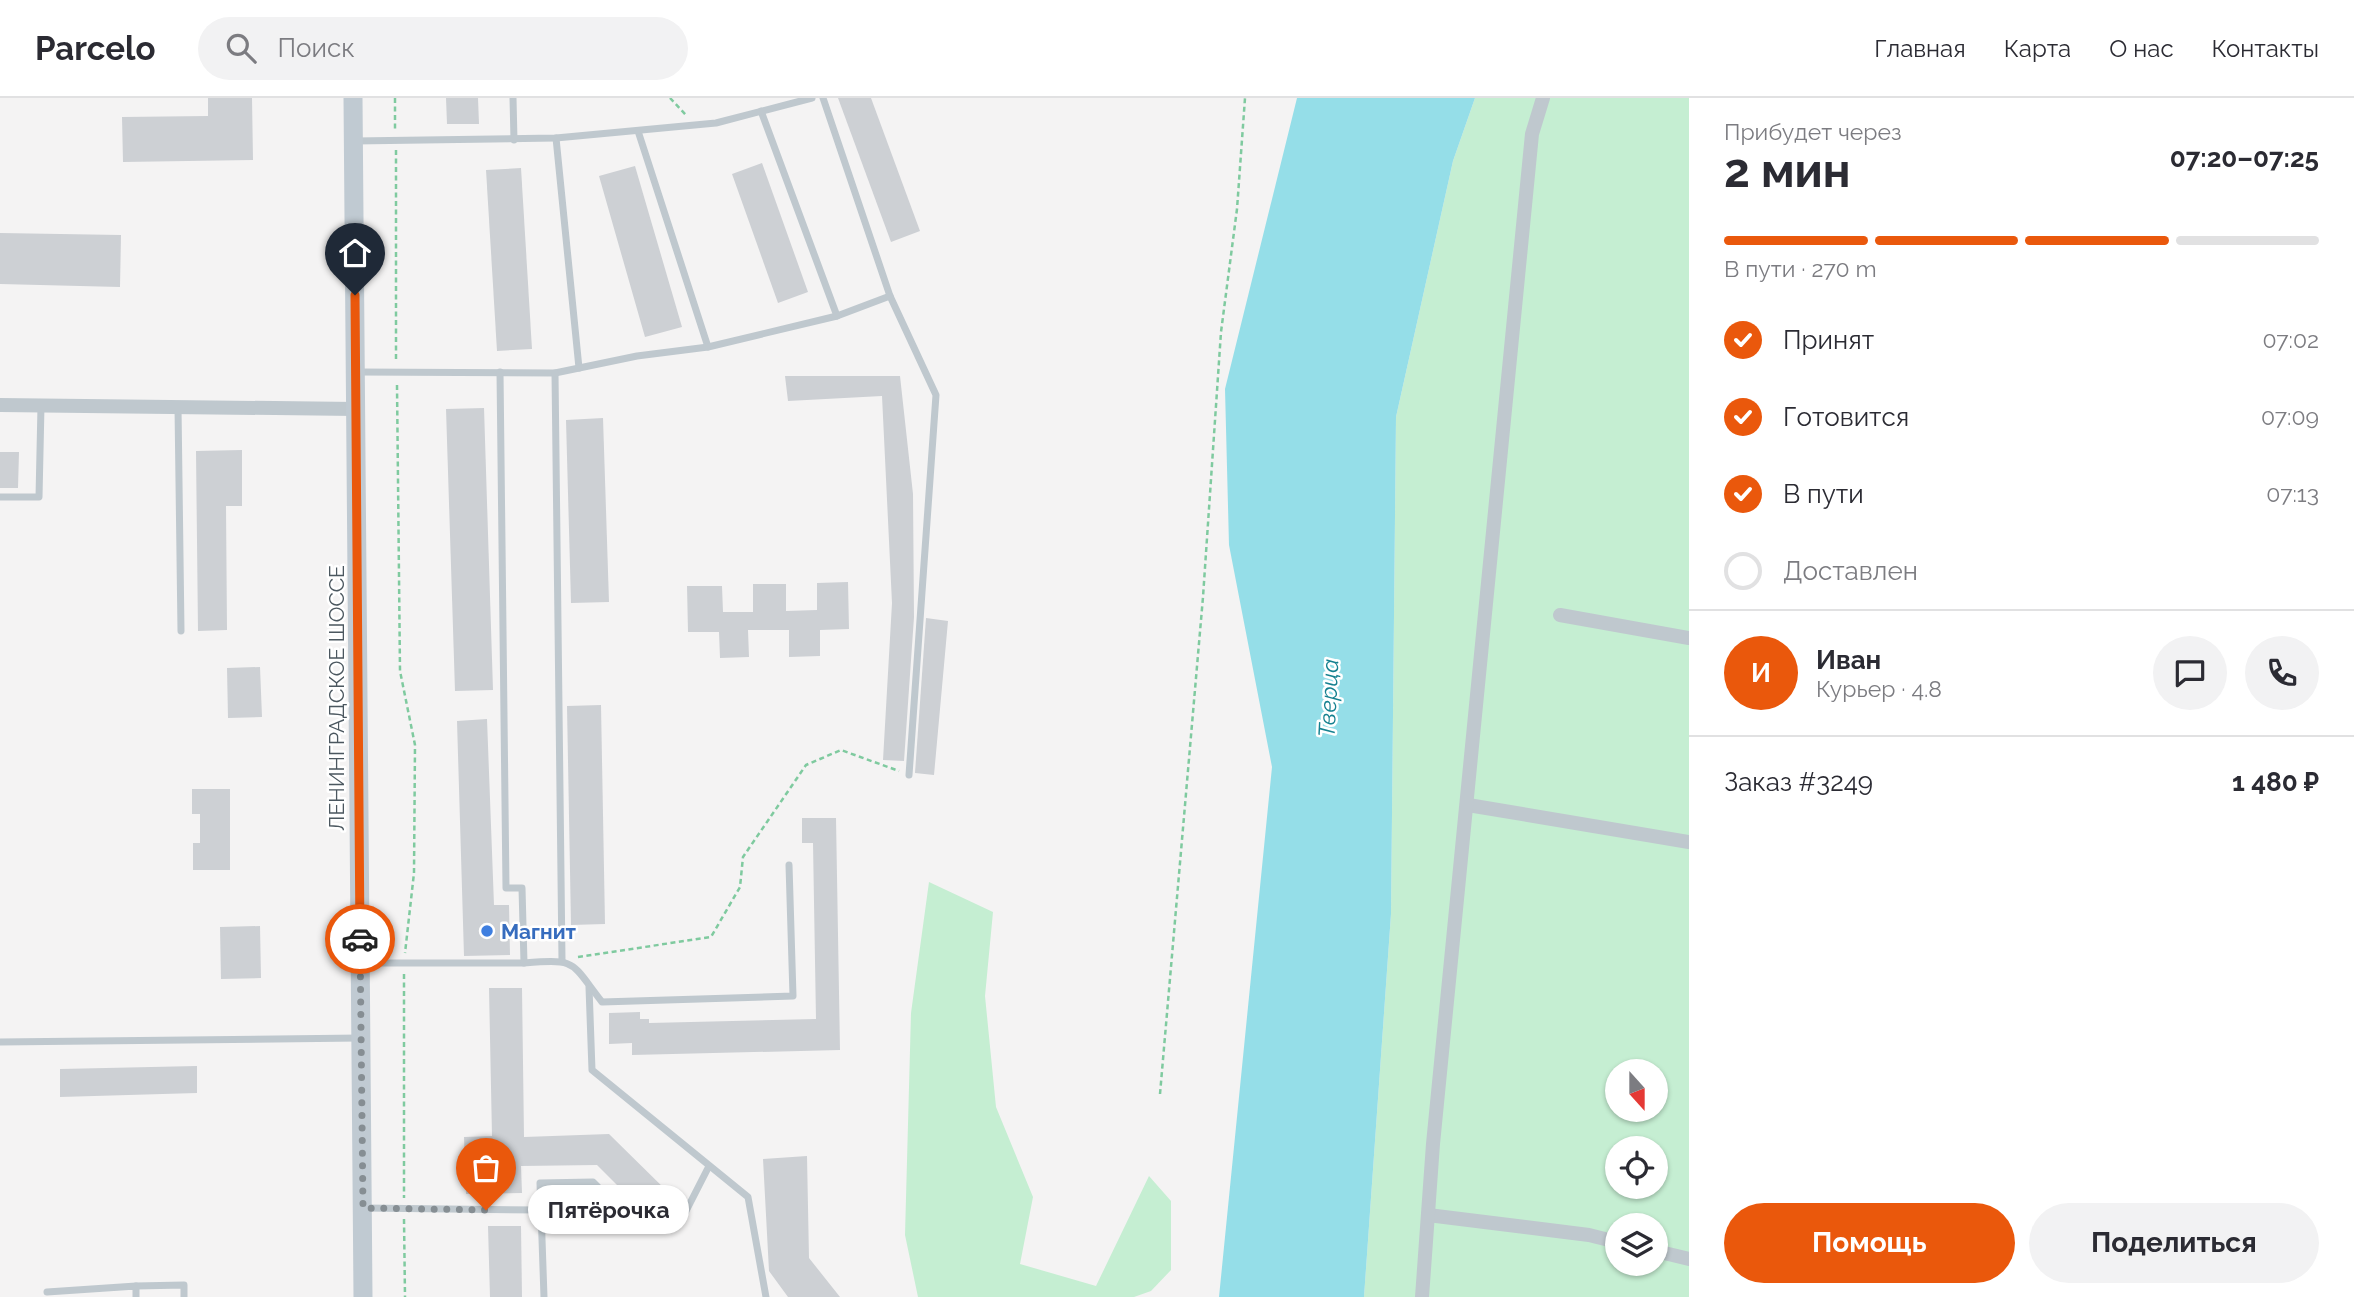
<!DOCTYPE html>
<html lang="ru">
<head>
<meta charset="utf-8">
<style>
	body { margin:0; font-family:Raleway,sans-serif; background:#f2f2f3; color:#2b2b33; height:100vh; display:flex; flex-direction:column; font-size:26px; white-space:nowrap }
	* { box-sizing:border-box; margin:0 }
	p { font-size:23px; color:#7c7c81 }
	.icon { flex:none; width:38px; height:38px; fill:none; stroke:currentColor; stroke-width:2; stroke-linecap:round; stroke-linejoin:round }
	.map { position:relative; flex:1; overflow:hidden }
	.side { display:flex; flex-direction:column; background:#fff; width:665px }
	.side>* { flex:none }
	.needle { width:46px; rotate:159deg }
	.controls { position:absolute; left:1605px; top:961px; display:grid; gap:14px }
	.controls a { display:grid; place-items:center; width:63px; height:63px; border-radius:50%; background:#fff; box-shadow:0 2px 5px #0004; font-size:35px }
	.pin { position:absolute; display:grid; place-items:center; width:60px; height:60px; color:#fff; margin:-72px -30px; border-radius:50% 50% 50% 0; rotate:-45deg; box-shadow:0 0 7px #0007 }
	.pin .icon { rotate:45deg }
	.courier { position:absolute; display:grid; place-items:center; width:70px; height:70px; margin:-35px; border:5px solid #ea580c; border-radius:50%; background:#fff; color:#222; box-shadow:0 2px 9px #0007 }
	.bubble { position:absolute; height:49px; border-radius:24px; background:#fff; box-shadow:0 2px 5px #0004; font-size:23px; font-weight:700; line-height:49px; text-align:center }
	.overview em { font-style:normal; font-weight:700 }
	.overview div { display:flex; flex-direction:column-reverse }
	.overview { display:flex; align-items:center; justify-content:space-between; height:119px; padding:0 35px }
	h1 { font-size:46px; font-weight:700; line-height:52px }
	.bar { display:grid; grid-template-columns:repeat(4,1fr); gap:10px 7px; align-content:center; height:84px; padding:0 35px }
	.bar i { height:9px; border-radius:5px; background:#e1e1e2 }
	.bar .active { background:#ea580c }
	.bar p { grid-column:span 4 }
	.line { display:flex; align-items:center; gap:18px; padding:0 35px; border-top:2px solid #e1e1e2 }
	.line div { flex:1 }
	.round { display:grid; place-items:center; flex:none; width:74px; height:74px; border-radius:37px; background:#f2f2f3 }
	ol { padding:0 35px; list-style:none }
	li { display:flex; align-items:center; gap:21px; height:77px }
	li p { margin-inline-start:auto }
	li .icon { padding:7px; border-radius:50%; background:#ea580c; color:#fff; stroke-width:4 }
	li:last-child { color:#7c7c81 }
	li i { width:38px; height:38px; border:4px solid #e1e1e2; border-radius:50% }
	.action { display:flex; gap:14px; margin-top:auto; padding:14px 35px }
	.action a { flex:1; height:80px; border-radius:42px; background:#ea580c; color:#fff; font-size:28px; font-weight:700; line-height:80px; text-align:center }
	.action a+a { background:#f2f2f3; color:#2b2b33 }
	header { display:flex; align-items:center; gap:42px; box-sizing:border-box; height:98px; padding:0 35px; background:#fff; border-bottom:2px solid #e1e1e2 }
	header strong { font-size:33px }
	nav { display:flex; gap:38px; margin-inline-start:auto; font-size:24px }
	.search { width:490px; height:63px; background:#f2f2f3; display:flex; align-items:center; gap:18px; box-sizing:border-box; padding:0 24px; border-radius:38px; color:#7c7c81; font-size:26px }
	main { display:flex; flex:1; min-height:0 }
	.map>svg:first-child { display:block }
	.green { fill:#c5eed2; fill-rule:evenodd }
	.water { fill:#95dee8 }
	.building { fill:#cdd0d4 }
	.lines { fill:none; stroke-linecap:round; stroke-linejoin:round }
	.path { stroke:#7fca9f; stroke-width:2.5; stroke-dasharray:5 3.5; stroke-linecap:butt }
	.service { stroke:#bfc8ce; stroke-width:7 }
	.minor { stroke:#bfc8ce; stroke-width:14 }
	.secondary { stroke:#c0cad2; stroke-width:19 }
	.done { stroke:#868e93; stroke-width:7; stroke-dasharray:0 12.6 }
	.route { stroke:#ea580c; stroke-width:9 }
	.shop-dot { fill:#3f7fe0; stroke:#fff; stroke-width:2.5 }
	.labels { text-anchor:middle; dominant-baseline:central; stroke-width:5; stroke-linejoin:round; paint-order:stroke }
	.street-label { font-size:21px; fill:#4b575f; stroke:#fff }
	.shop-label { font-size:21px; font-weight:bold; fill:#366cbe; stroke:#fff; text-anchor:start }
	.water-label { font-size:23px; font-style:italic; fill:#158190; stroke:#fff }
</style>
</head>
<body>
<header>
<strong>Parcelo</strong>
<div class="search"><svg class="icon" aria-label="search" viewBox="0 0 24 24"><circle cx="10" cy="10" r="6"/><path d="M15 15l6 6"/></svg>Поиск</div>
<nav><a>Главная</a><a>Карта</a><a>О нас</a><a>Контакты</a></nav>
</header>
<main>
<div class="map">
<svg width="1689" height="1199" viewBox="0 0 1689 1199">
	<rect width="100%" height="100%" fill="#f4f3f3"/>
	<g class="green">
		<path d="M1475 0H1689V1199H1364L1391 816 1396 319 1453 63ZM1617 973H1656V1012H1617ZM1617 1050H1656V1088H1617ZM1617 1127H1656V1166H1617Z"/>
		<polygon points="929,784 993,814 985,898 996,1009 1033,1099 1020,1166 1096,1188 1149,1078 1171,1103 1171,1172 1151,1193 1134,1199 918,1199 905,1137 911,915"/>
	</g>
	<polygon class="water" points="1297,0 1475,0 1453,63 1396,319 1391,816 1364,1199 1219,1199 1272,669 1229,447 1225,291"/>
	<g class="building">
		<polygon points="208,0 252,0 253,62 123,64 122,19 208,18"/>
		<polygon points="446,0 478,0 479,26 447,26"/>
		<polygon points="838,0 871,0 920,133 891,144"/>
		<polygon points="762,65 808,194 778,205 732,76"/>
		<polygon points="635,68 682,229 645,239 599,78"/>
		<polygon points="521,70 532,251 497,253 486,72"/>
		<polygon points="0,135 121,137 120,189 0,186"/>
		<polygon points="785,278 900,278 913,396 914,519 904,663 883,662 892,505 882,298 788,303"/>
		<polygon points="484,310 493,592 455,593 446,311"/>
		<polygon points="603,320 609,504 571,505 566,322"/>
		<polygon points="242,352 242,408 226,408 227,532 198,533 196,353"/>
		<polygon points="0,354 19,354 18,390 0,390"/>
		<polygon points="848,484 849,531 820,532 820,558 789,559 789,532 748,532 749,559 720,560 719,534 688,534 687,488 722,488 723,514 753,514 753,486 786,486 786,513 817,512 817,485"/>
		<polygon points="926,520 948,523 934,677 915,675"/>
		<polygon points="260,569 262,619 228,620 227,570"/>
		<polygon points="601,607 605,826 571,827 567,608"/>
		<polygon points="487,621 494,807 509,807 510,857 464,858 457,623"/>
		<polygon points="192,691 230,691 230,772 193,772 193,745 200,745 200,716 192,716"/>
		<polygon points="802,720 836,720 840,952 632,957 632,945 609,946 609,915 640,914 640,921 649,921 649,925 816,921 813,745 802,745"/>
		<polygon points="260,828 261,880 221,881 220,829"/>
		<polygon points="489,890 522,890 524,1039 609,1036 672,1098 650,1120 597,1067 521,1068 522,1095 466,1096 464,1039 492,1038"/>
		<polygon points="197,968 197,995 60,999 60,971"/>
		<polygon points="807,1058 809,1160 840,1199 788,1199 769,1173 763,1061"/>
		<polygon points="488,1128 521,1128 522,1199 490,1199"/>
	</g>
	<g class="lines">
		<g class="path">
			<polyline points="395,0 395,32"/>
			<polyline points="670,0 686,17"/>
			<polyline points="396,52 396,263"/>
			<polyline points="397,287 400,573 415,647 414,775 405,855"/>
			<polyline points="578,859 711,839 740,789 743,759 806,667 841,652 899,673"/>
			<polyline points="404,876 404,1100"/>
			<polyline points="1160,996 1203,499 1221,234 1237,111 1245,0"/>
			<polyline points="404,1121 405,1199"/>
		</g>
		<g class="service">
			<polyline points="513,0 514,42"/>
			<polyline points="823,0 890,198 936,297 909,677"/>
			<polyline points="761,13 837,218"/>
			<polyline points="638,33 708,249"/>
			<polyline points="556,40 579,270"/>
			<polyline points="355,43 556,40 716,25 812,0"/>
			<polyline points="358,274 555,275 637,258 708,249 837,218 890,198"/>
			<polyline points="555,275 562,862"/>
			<polyline points="178,309 181,533"/>
			<polyline points="0,399 39,399 41,308"/>
			<polyline points="361,865 524,865 522,790 506,790 500,274"/>
			<path d="M524 865C578 861 570 863 602 904L793 898 789 767"/>
			<polyline points="589,889 592,972 748,1099 766,1199"/>
			<polyline points="0,944 360,940"/>
			<polyline points="364,1110 541,1112 540,1085 593,1084 641,1132 685,1115 708,1070"/>
			<polyline points="541,1112 544,1199"/>
			<polyline points="136,1188 184,1187 184,1199"/>
			<polyline points="47,1194 136,1188 136,1199"/>
		</g>
		<g class="minor">
			<polyline points="0,307 356,311"/>
			<polyline points="1560,517 1689,540"/>
			<polyline points="1468,707 1689,744"/>
			<polyline points="1428,1117 1589,1137 1617,1144"/>
			<polyline points="1656,1153 1689,1161"/>
			<polyline points="1422,1199 1433,1046 1532,36 1543,0"/>
		</g>
		<polyline class="secondary" points="353,0 363,1199"/>
	</g>
	<g class="lines">
		<polyline class="done" points="360,841 363,1110 486,1112"/>
		<polyline class="route" points="355,197 360,841"/>
	</g>
	<circle class="shop-dot" cx="487" cy="833" r="7"/>
	<g class="labels">
		<g class="street-label">
			<text transform="translate(336 600) rotate(-90)">ЛЕНИНГРАДСКОЕ ШОССЕ</text>
		</g>
		<g class="shop-label">
			<text x="501" y="833">Магнит</text>
		</g>
		<g class="water-label">
			<text transform="translate(1328 600) rotate(-87)">Тверца</text>
		</g>
	</g>
</svg>
<div class="controls">
<a><svg class="needle" viewBox="-14 -14 28 28"><path d="M0-13l5 13h-10z" fill="#e53935"/><path d="M0 13l5-13h-10z" fill="#7c7c81"/></svg></a>
<a><svg class="icon" aria-label="locate" viewBox="0 0 24 24"><circle cx="12" cy="12" r="6"/><path d="M12 2v4M12 18v4M2 12h4M18 12h4"/></svg></a>
<a><svg class="icon" aria-label="layers" viewBox="0 0 24 24"><path d="M12 4l9 5-9 5-9-5zM3 14l9 5 9-5"/></svg></a>
</div>
<div class="pin" style="left:486px;top:1112px;background:#ea580c"><svg class="icon" aria-label="bag" viewBox="0 0 24 24"><path d="M5 8h14l-1 12H6zM9 8a3 3 0 0 1 6 0"/></svg></div>
<div class="pin" style="left:355px;top:197px;background:#1f2937"><svg class="icon" aria-label="home" viewBox="0 0 24 24"><path d="M3 11l9-7 9 7M6 9v11h12V9"/></svg></div>
<div class="courier" style="left:360px;top:841px"><svg class="icon" aria-label="car" viewBox="0 0 24 24"><path d="M5 17H2v-5l4-1 3-4h7l3 4 3 1v5h-3M9 17h6M6 11h13"/><circle cx="7" cy="17" r="2"/><circle cx="17" cy="17" r="2"/></svg></div>
<div class="bubble" style="left:528px;top:1087px;width:161px">Пятёрочка</div>
</div>
<section class="side">
<div class="overview"><div><h1>2 мин</h1><p>Прибудет через</p></div><em>07:20–07:25</em></div>
<div class="bar"><i class="active"></i><i class="active"></i><i class="active"></i><i></i><p>В пути · 270 m</p></div>
<ol>
<li><svg class="icon" aria-label="check" viewBox="0 0 24 24"><path d="M5 12l5 5 9-10"/></svg>Принят<p>07:02</p></li>
<li><svg class="icon" aria-label="check" viewBox="0 0 24 24"><path d="M5 12l5 5 9-10"/></svg>Готовится<p>07:09</p></li>
<li><svg class="icon" aria-label="check" viewBox="0 0 24 24"><path d="M5 12l5 5 9-10"/></svg>В пути<p>07:13</p></li>
<li><i></i>Доставлен</li>
</ol>
<div class="line" style="height:126px"><b class="round" style="background:#ea580c;color:#fff">И</b><div><b>Иван</b><p>Курьер · 4.8</p></div><a class="round"><svg class="icon" aria-label="chat" viewBox="0 0 24 24"><path d="M4 5h16v11H9l-5 4z"/></svg></a><a class="round"><svg class="icon" aria-label="phone" viewBox="0 0 24 24"><path d="M5 4h4l2 5-3 2q2 4 5 5l2-3 5 2v4C11 20 4 13 5 4z"/></svg></a></div>
<div class="line" style="height:91px"><div>Заказ #3249</div><b>1 480 ₽</b></div>
<div class="action"><a>Помощь</a><a>Поделиться</a></div>
</section>
</main>
</body>
</html>
